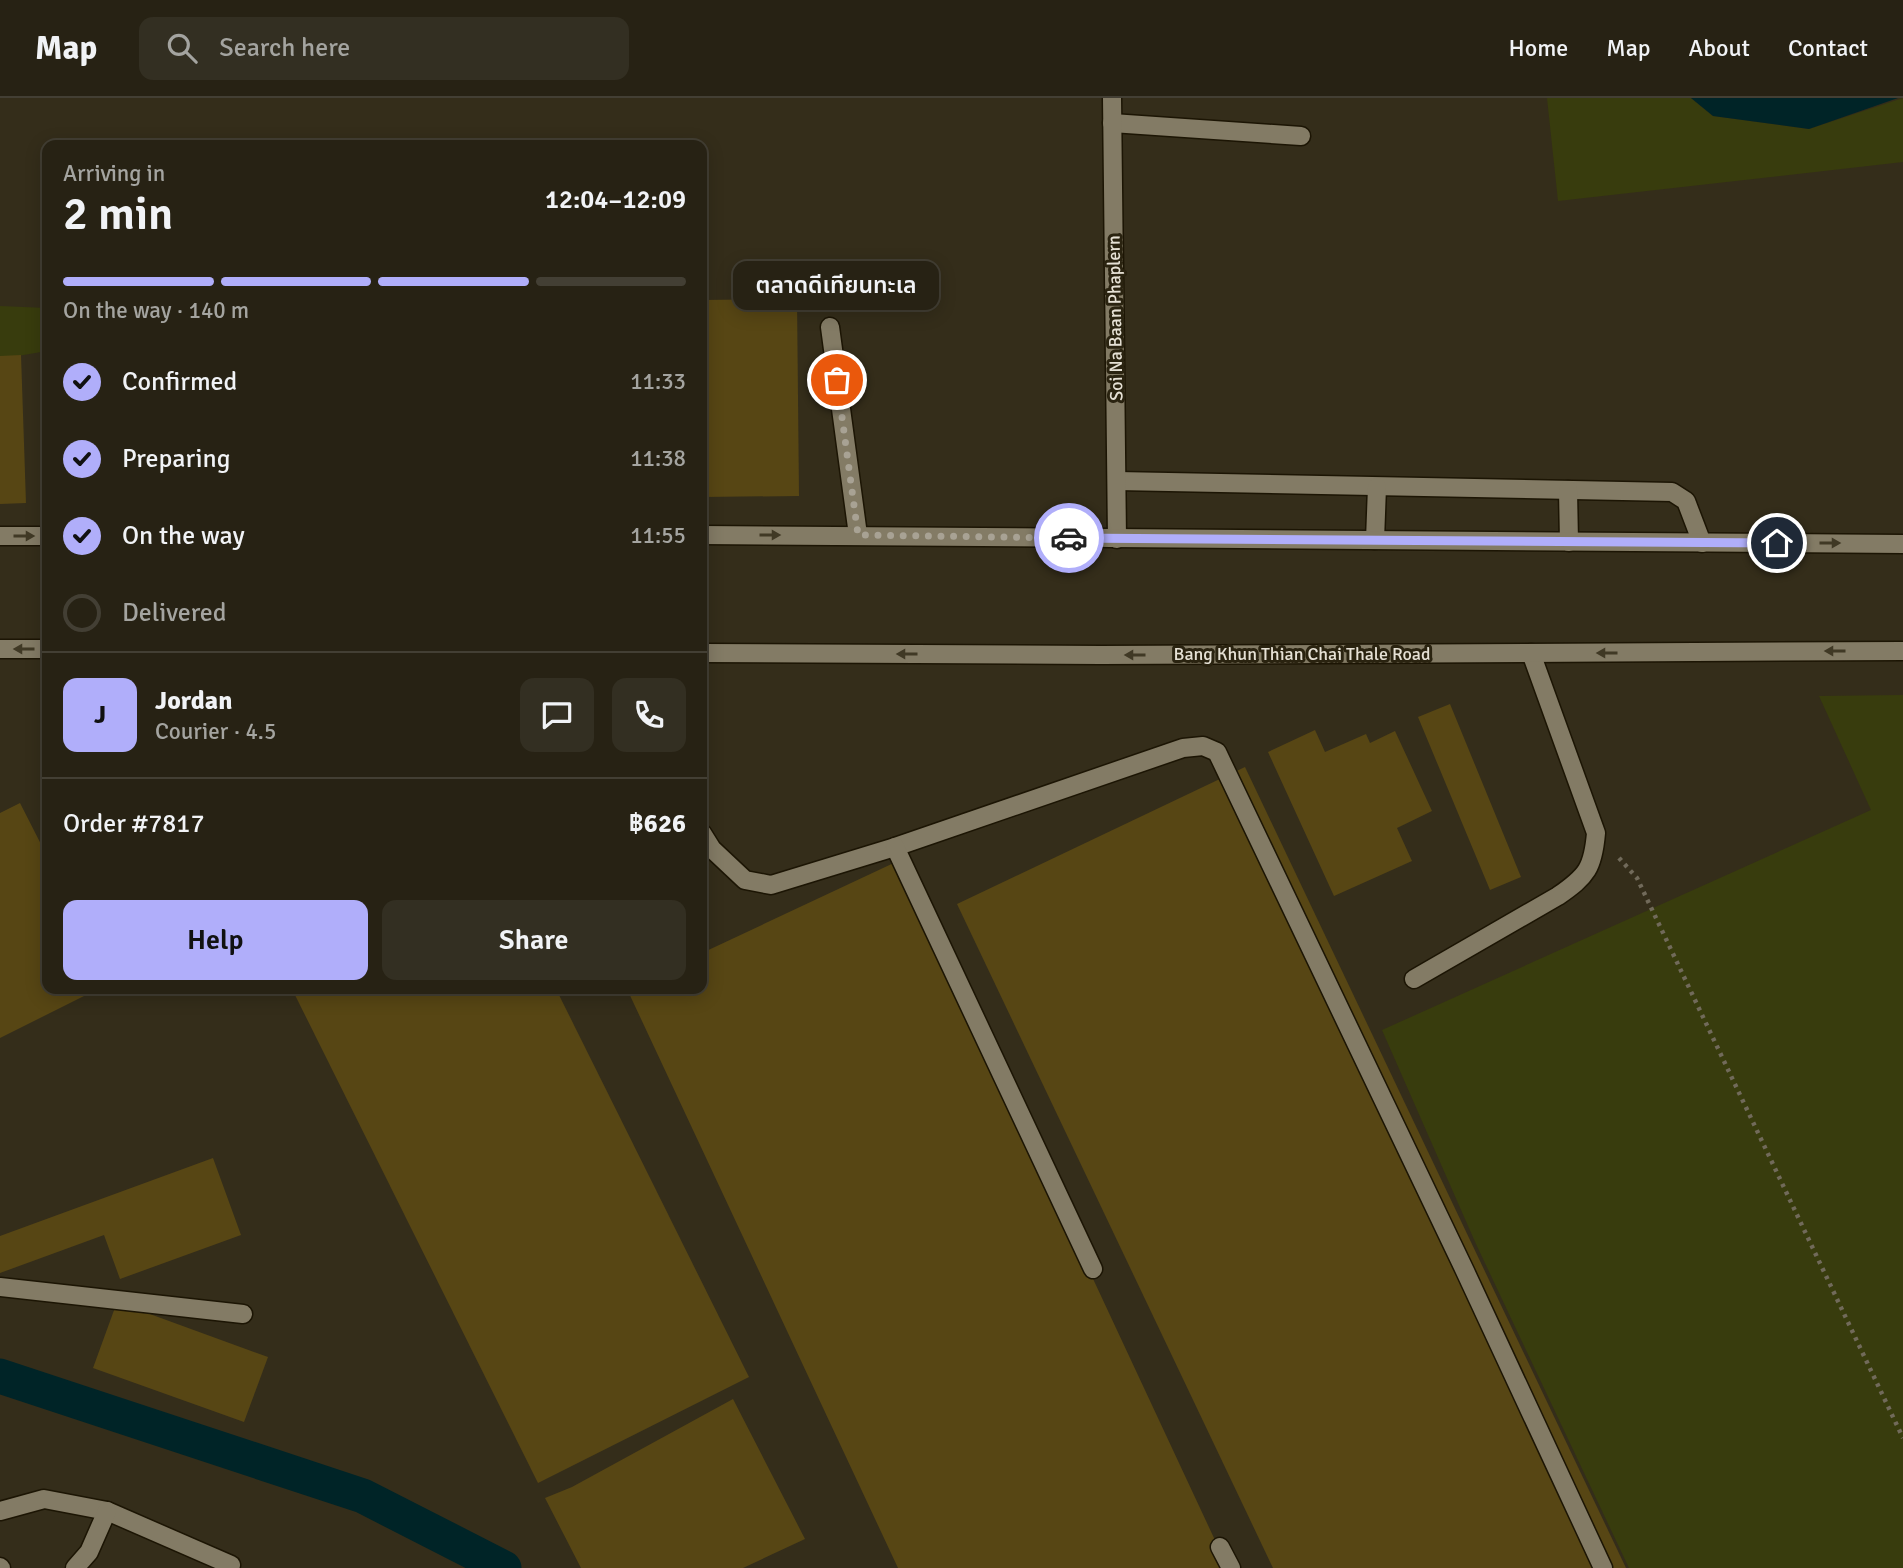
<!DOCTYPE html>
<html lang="en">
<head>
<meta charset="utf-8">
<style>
	body { margin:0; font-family:Signika,"Noto Sans Thai",sans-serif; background:#332f22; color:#f1f3f6; height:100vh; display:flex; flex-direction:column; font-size:26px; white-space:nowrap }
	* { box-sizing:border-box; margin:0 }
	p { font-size:23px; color:#a4a4a0 }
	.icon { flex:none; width:38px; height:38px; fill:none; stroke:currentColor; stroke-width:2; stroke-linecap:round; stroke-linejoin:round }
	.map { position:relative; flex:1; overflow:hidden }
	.side { position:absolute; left:42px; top:42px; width:665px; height:854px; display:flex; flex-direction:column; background:#272214; border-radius:14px; box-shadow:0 4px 18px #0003,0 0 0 2px #433f34 }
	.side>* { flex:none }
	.pin { position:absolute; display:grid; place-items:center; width:60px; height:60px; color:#fff; margin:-30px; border:4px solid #fff; border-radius:50%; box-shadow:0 2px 7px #0007 }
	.courier { position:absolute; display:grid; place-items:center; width:70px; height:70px; margin:-35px; border:5px solid #b0aefa; border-radius:50%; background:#fff; color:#222; box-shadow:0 2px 9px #0007 }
	.bubble { position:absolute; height:49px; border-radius:14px; background:#272214; box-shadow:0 4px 18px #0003,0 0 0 2px #433f34; font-size:23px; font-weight:600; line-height:49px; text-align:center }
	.headline em { font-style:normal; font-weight:600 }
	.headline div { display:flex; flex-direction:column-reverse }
	.headline { display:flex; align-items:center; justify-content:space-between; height:119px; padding:0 21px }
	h1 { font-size:46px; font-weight:600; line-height:52px }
	.bar { display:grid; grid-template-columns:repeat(4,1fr); gap:10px 7px; align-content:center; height:84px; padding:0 21px }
	.bar i { height:9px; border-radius:5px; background:#433f34 }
	.bar .current { background:#b0aefa }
	.bar p { grid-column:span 4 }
	.line { display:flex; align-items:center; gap:18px; padding:0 21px; border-top:2px solid #433f34 }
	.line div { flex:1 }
	.round { display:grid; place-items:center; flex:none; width:74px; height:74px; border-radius:14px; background:#332f22 }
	ol { padding:0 21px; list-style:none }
	li { display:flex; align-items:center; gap:21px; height:77px }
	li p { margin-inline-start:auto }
	li .icon { padding:7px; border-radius:50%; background:#b0aefa; color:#111; stroke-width:4 }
	li:last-child { color:#a4a4a0 }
	li i { width:38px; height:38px; border:4px solid #433f34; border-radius:50% }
	.cta { display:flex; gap:14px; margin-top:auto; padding:14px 21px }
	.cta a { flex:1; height:80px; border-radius:14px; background:#b0aefa; color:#111; font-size:28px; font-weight:600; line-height:80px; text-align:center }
	.cta a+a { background:#332f22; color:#f1f3f6 }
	header { display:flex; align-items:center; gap:42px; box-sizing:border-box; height:98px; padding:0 35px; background:#272214; border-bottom:2px solid #433f34 }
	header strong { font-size:33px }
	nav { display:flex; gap:38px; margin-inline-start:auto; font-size:24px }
	.search { width:490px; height:63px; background:#332f22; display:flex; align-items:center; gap:18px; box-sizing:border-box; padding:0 24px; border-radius:14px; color:#a4a4a0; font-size:26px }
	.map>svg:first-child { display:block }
	.green { fill:#383c0d }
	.water { fill:#002427 }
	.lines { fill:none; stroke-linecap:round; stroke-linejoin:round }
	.canal { stroke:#002427; stroke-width:35 }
	.building { fill:#574614 }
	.service-casing { stroke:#1c1504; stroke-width:21 }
	.minor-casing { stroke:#1c1504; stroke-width:21 }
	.secondary-casing { stroke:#1c1504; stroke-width:21 }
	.path { stroke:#716a5a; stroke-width:4.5; stroke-dasharray:3.5 5; stroke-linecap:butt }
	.service { stroke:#837b65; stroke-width:18 }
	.minor { stroke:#837b65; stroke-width:18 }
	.secondary { stroke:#837b65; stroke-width:18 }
	.oneway { fill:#403925 }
	.done { stroke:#a8a294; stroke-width:7; stroke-dasharray:0 12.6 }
	.route { stroke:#b0aefa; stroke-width:9 }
	.labels { text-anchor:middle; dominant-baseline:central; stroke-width:6; stroke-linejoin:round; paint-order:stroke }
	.street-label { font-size:18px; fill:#e6e1d5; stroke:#2a2310 }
</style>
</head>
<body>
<header>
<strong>Map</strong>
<div class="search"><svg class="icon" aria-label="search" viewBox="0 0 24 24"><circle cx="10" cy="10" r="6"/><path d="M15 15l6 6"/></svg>Search here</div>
<nav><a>Home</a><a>Map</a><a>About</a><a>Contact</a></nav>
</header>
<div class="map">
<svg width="1903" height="1470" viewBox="0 0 1903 1470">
	<rect width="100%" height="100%" fill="#342d1a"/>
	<g class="green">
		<polygon points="1547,0 1691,0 1713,18 1809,31 1903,0 1903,64 1558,103"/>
		<polygon points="0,208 47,210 47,253 0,261"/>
		<polygon points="1903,597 1903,1470 1629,1470 1476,1146 1382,932 1871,712 1819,598"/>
	</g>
	<polygon class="water" points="1691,0 1898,0 1809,31 1713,18"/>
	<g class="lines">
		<polyline class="canal" points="0,1278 363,1398 504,1470"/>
	</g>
	<g class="building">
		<polygon points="797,201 799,398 702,399 702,202"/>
		<polygon points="21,257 26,405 0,406 0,258"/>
		<polygon points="1450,606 1521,779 1490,792 1418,619"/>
		<polygon points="1315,632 1325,654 1366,636 1370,645 1395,633 1432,713 1397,730 1412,763 1334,798 1268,654"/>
		<polygon points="1245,669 1626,1470 1273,1470 957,806"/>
		<polygon points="20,705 47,758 47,891 98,891 0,940 0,715"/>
		<polygon points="898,763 1228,1470 898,1470 627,891 702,891 702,855"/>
		<polygon points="292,891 556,891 749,1279 538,1385"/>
		<polygon points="213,1060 241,1137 120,1181 104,1137 0,1175 0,1138"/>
		<polygon points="117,1204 268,1259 244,1324 93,1270"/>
		<polygon points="733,1301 805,1441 743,1470 581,1470 545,1400 572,1389"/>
	</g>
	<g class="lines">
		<g class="service-casing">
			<g id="service">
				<polyline points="1112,25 1301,38"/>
				<polyline points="830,229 858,437"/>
				<polyline points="1117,383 1672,394 1686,403 1702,445"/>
				<polyline points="1568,392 1569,444"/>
				<polyline points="1375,442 1377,389"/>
				<polyline points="702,735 712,751 745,782 771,787 895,749 1183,650 1203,648 1217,654 1465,1173 1603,1470"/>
				<polyline points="895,749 1093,1171"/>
				<path d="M1414 881 1558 798C1587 778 1593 770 1596 735L1531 555"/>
				<polyline points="0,1189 243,1216"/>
				<polyline points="0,1413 44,1401 107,1413 231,1467"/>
				<polyline points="1220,1449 1231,1470"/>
				<polyline points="0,1469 1,1470"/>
				<polyline points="75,1470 89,1454 107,1413"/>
			</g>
		</g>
		<g class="minor-casing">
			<polyline id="minor" points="1112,0 1117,441"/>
		</g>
		<g class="secondary-casing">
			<g id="secondary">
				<polyline points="702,437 1903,446"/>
				<polyline points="0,438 47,438"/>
				<polyline points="0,551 47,551"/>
				<polyline points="702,555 1101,557 1903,553"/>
			</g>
		</g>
		<polyline class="path" points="1619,760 1637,780 1903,1340"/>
		<use href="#service" class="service"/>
		<use href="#minor" class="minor"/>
		<use href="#secondary" class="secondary"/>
	</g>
	<defs><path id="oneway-solid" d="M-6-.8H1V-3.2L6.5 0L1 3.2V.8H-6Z" transform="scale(1.75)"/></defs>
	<g class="oneway">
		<use href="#oneway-solid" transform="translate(770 437)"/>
		<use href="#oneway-solid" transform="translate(24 438)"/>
		<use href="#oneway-solid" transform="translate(1830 445)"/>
		<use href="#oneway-solid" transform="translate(24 551) rotate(-180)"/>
		<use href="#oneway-solid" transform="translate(1835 553) rotate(180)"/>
		<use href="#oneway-solid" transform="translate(1607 555) rotate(180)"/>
		<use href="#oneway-solid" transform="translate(907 556) rotate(-180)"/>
		<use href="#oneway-solid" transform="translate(1135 557) rotate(180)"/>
	</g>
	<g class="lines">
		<polyline class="done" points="837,282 858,437 1069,440"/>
		<polyline class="route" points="1069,440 1777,445"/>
	</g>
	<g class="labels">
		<g class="street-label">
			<text transform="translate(1115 220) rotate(-91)">Soi Na Baan Phaplern</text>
			<text x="1302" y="556">Bang Khun Thian Chai Thale Road</text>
		</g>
	</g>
</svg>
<div class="pin" style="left:837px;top:282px;background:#ea580c"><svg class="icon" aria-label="bag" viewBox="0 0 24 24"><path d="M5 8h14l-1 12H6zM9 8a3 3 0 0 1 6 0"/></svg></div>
<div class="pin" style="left:1777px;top:445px;background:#1f2937"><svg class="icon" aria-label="home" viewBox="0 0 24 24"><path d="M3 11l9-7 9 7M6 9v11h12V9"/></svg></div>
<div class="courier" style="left:1069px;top:440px"><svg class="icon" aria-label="car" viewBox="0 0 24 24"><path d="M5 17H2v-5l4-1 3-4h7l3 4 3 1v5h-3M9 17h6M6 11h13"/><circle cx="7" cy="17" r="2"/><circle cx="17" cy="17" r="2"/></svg></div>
<div class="bubble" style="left:733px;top:163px;width:206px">ตลาดดีเทียนทะเล</div>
<section class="side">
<div class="headline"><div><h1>2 min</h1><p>Arriving in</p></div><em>12:04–12:09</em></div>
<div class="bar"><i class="current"></i><i class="current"></i><i class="current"></i><i></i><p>On the way · 140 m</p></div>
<ol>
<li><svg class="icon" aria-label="check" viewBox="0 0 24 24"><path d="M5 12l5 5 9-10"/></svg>Confirmed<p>11:33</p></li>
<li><svg class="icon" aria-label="check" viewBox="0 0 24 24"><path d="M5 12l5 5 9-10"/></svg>Preparing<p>11:38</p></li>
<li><svg class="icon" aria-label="check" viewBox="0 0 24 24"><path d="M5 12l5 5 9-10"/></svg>On the way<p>11:55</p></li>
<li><i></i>Delivered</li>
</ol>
<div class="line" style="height:126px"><b class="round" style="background:#b0aefa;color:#111">J</b><div><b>Jordan</b><p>Courier · 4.5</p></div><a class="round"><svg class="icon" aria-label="chat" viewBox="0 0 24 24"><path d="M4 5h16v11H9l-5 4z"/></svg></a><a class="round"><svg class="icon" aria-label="phone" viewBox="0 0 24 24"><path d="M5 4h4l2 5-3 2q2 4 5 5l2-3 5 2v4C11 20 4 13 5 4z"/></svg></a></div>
<div class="line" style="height:91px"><div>Order #7817</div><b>฿626</b></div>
<div class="cta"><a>Help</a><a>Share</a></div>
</section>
</div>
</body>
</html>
